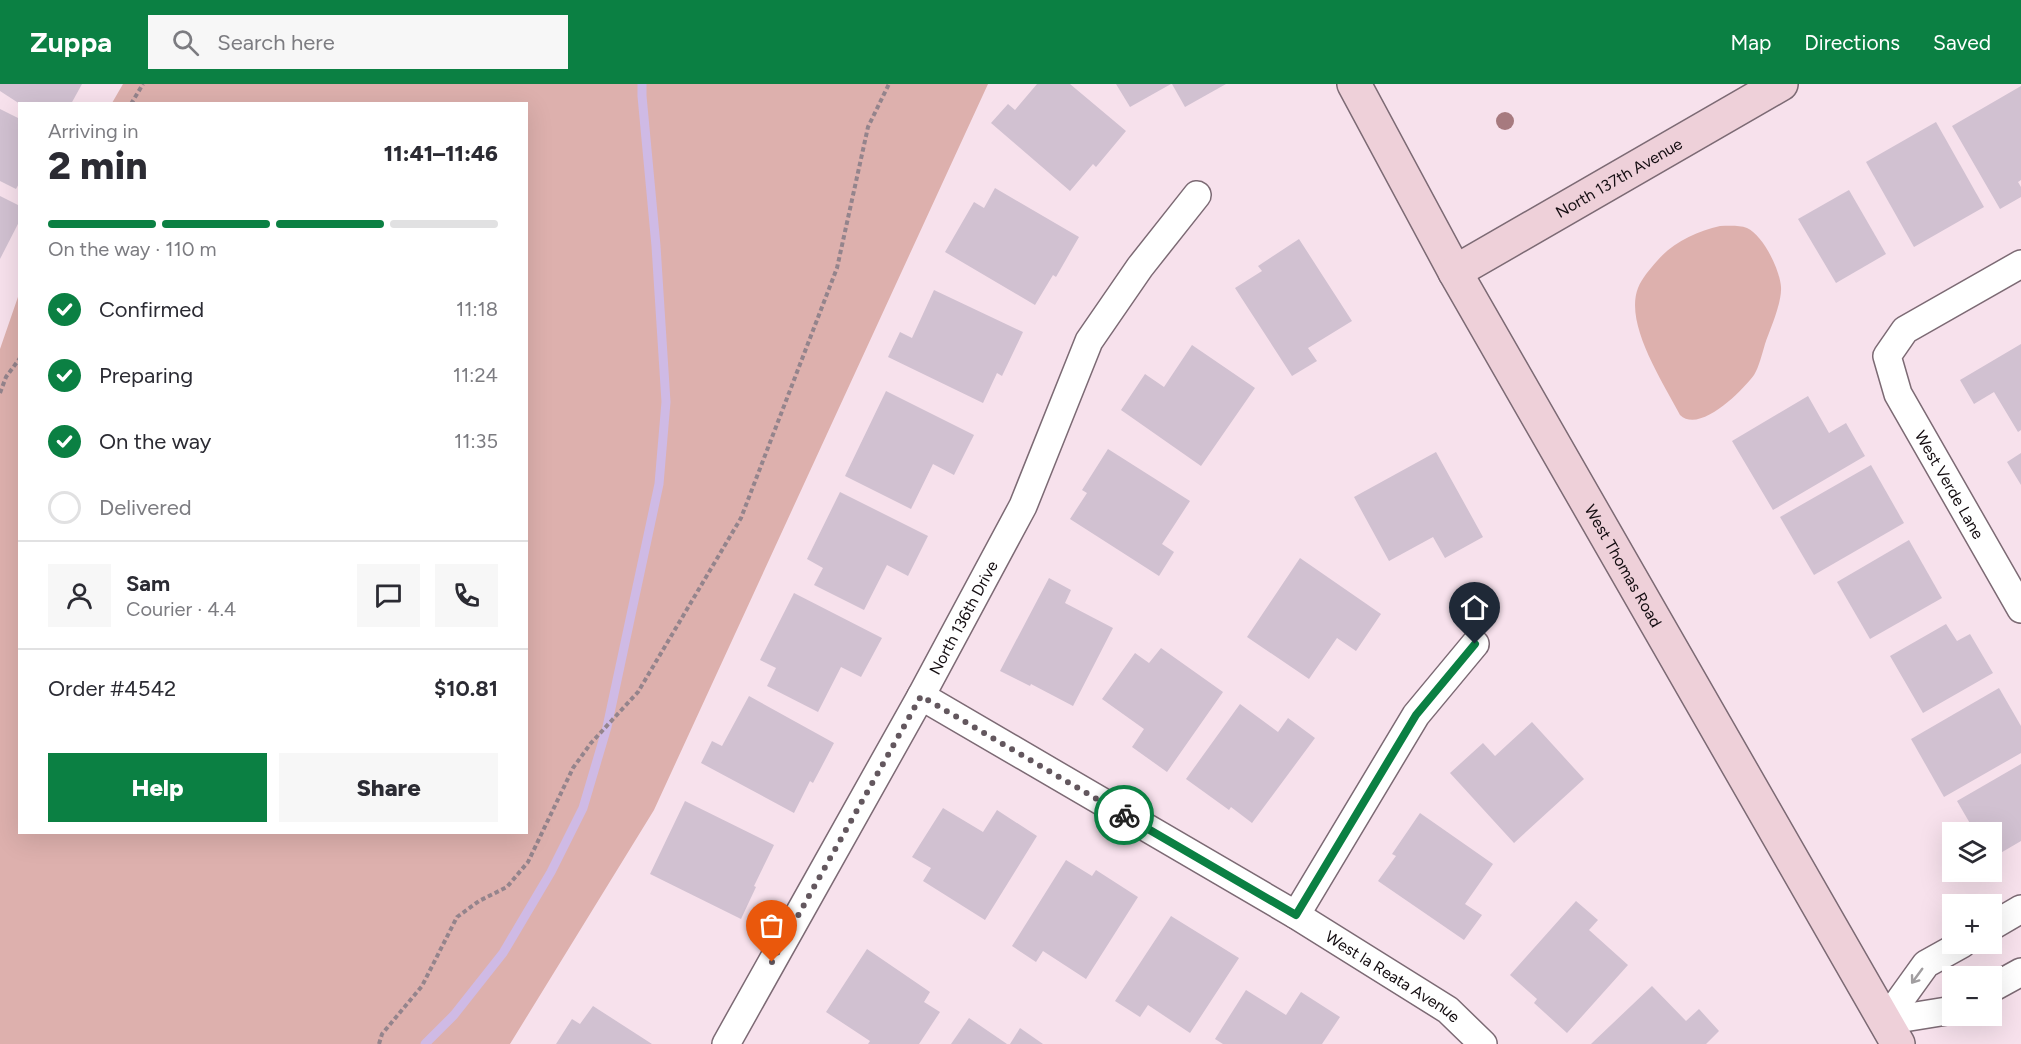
<!DOCTYPE html>
<html lang="en">
<head>
<meta charset="utf-8">
<style>
	body { margin:0; font-family:Figtree,sans-serif; background:#f7f7f7; color:#2b2b33; height:100vh; display:flex; flex-direction:column; font-size:22px; white-space:nowrap }
	* { box-sizing:border-box; margin:0 }
	p { font-size:20px; color:#7c7c81 }
	.icon { flex:none; width:33px; height:33px; fill:none; stroke:currentColor; stroke-width:2; stroke-linecap:round; stroke-linejoin:round }
	.map { position:relative; flex:1; overflow:hidden }
	.sheet { position:absolute; left:18px; top:18px; width:510px; height:732px; display:flex; flex-direction:column; background:#fff; border-radius:0px; box-shadow:0 6px 24px #0002 }
	.sheet>* { flex:none }
	.controls { position:absolute; left:1942px; top:738px; display:grid; gap:12px }
	.controls a { display:grid; place-items:center; width:60px; height:60px; border-radius:0px; background:#fff; box-shadow:0 6px 24px #0002; font-size:30px }
	.pin { position:absolute; display:grid; place-items:center; width:51px; height:51px; color:#fff; margin:-62px -26px; border-radius:50% 50% 50% 0; rotate:-45deg; box-shadow:0 0 6px #0007 }
	.pin .icon { rotate:45deg }
	.courier { position:absolute; display:grid; place-items:center; width:60px; height:60px; margin:-30px; border:4px solid #0b8043; border-radius:50%; background:#fff; color:#222; box-shadow:0 2px 8px #0007 }
	.headline em { font-style:normal; font-weight:800 }
	.headline div { display:flex; flex-direction:column-reverse }
	.headline { display:flex; align-items:center; justify-content:space-between; height:102px; padding:0 30px }
	h1 { font-size:39px; font-weight:800; line-height:45px }
	.bar { display:grid; grid-template-columns:repeat(4,1fr); gap:9px 6px; align-content:center; height:72px; padding:0 30px }
	.bar i { height:8px; border-radius:4px; background:#e1e1e2 }
	.bar .active { background:#0b8043 }
	.bar p { grid-column:span 4 }
	.line { display:flex; align-items:center; gap:15px; padding:0 30px; border-top:2px solid #e1e1e2 }
	.line div { flex:1 }
	.round { display:grid; place-items:center; flex:none; width:63px; height:63px; border-radius:0px; background:#f7f7f7 }
	ol { padding:0 30px; list-style:none }
	li { display:flex; align-items:center; gap:18px; height:66px }
	li p { margin-inline-start:auto }
	li .icon { padding:6px; border-radius:50%; background:#0b8043; color:#fff; stroke-width:4 }
	li:last-child { color:#7c7c81 }
	li i { width:33px; height:33px; border:3px solid #e1e1e2; border-radius:50% }
	.primary-button { display:flex; gap:12px; margin-top:auto; padding:12px 30px }
	.primary-button a { flex:1; height:69px; border-radius:0px; background:#0b8043; color:#fff; font-size:24px; font-weight:800; line-height:69px; text-align:center }
	.primary-button a+a { background:#f7f7f7; color:#2b2b33 }
	header { display:flex; align-items:center; gap:36px; box-sizing:border-box; height:84px; padding:0 30px; background:#0b8043; color:#fff }
	header strong { font-size:28px }
	nav { display:flex; gap:33px; margin-inline-start:auto; font-size:21px }
	.search { width:420px; height:54px; background:#f7f7f7; display:flex; align-items:center; gap:15px; box-sizing:border-box; padding:0 21px; border-radius:0px; color:#7c7c81; font-size:22px }
	.map>svg:first-child { display:block }
	.green { fill:#ddb0ad }
	.lines { fill:none; stroke-linecap:round; stroke-linejoin:round }
	.stream { stroke:#cfbae5; stroke-width:9 }
	.building { fill:#d1c1d1 }
	.street-casing { stroke:#7c6a74; stroke-width:30 }
	.secondary-casing { stroke:#7c6a74; stroke-width:36 }
	.path { stroke:#94848c; stroke-width:4; stroke-dasharray:4.5 3; stroke-linecap:butt }
	.street { stroke:#fff; stroke-width:27 }
	.secondary { stroke:#eed0d9; stroke-width:33 }
	.tree { fill:#a77a7f }
	.oneway { stroke:#a19ea0 }
	.done { stroke:#63575e; stroke-width:6; stroke-dasharray:0 10.8 }
	.route { stroke:#0b8043; stroke-width:8 }
	.labels { text-anchor:middle; dominant-baseline:central; stroke-width:4.5; stroke-linejoin:round; paint-order:stroke }
	.street-label { font-size:16px; fill:#140d11; stroke:#fef1f8 }
</style>
</head>
<body>
<header>
<strong>Zuppa</strong>
<div class="search"><svg class="icon" aria-label="search" viewBox="0 0 24 24"><circle cx="10" cy="10" r="6"/><path d="M15 15l6 6"/></svg>Search here</div>
<nav><a>Map</a><a>Directions</a><a>Saved</a></nav>
</header>
<div class="map">
<svg width="2021" height="960" viewBox="0 0 2021 960">
	<rect width="100%" height="100%" fill="#f7e1ec"/>
	<g class="green">
		<polygon points="123,0 988,0 654,726 510,960 0,960 0,265 19,210 20,748 526,748 526,20 112,19"/>
		<path d="M1720 142C1728 142 1739 141 1747 144 1763 151 1780 186 1781 203 1782 219 1770 245 1765 260 1762 270 1759 283 1754 291 1742 307 1700 350 1680 331 1663 298 1624 240 1638 204 1642 194 1650 185 1657 177 1672 159 1697 147 1720 142Z"/>
	</g>
	<g class="lines">
		<polyline class="stream" points="425,960 454,931 503,869 551,788 583,724 607,643 659,400 666,318 656,162 642,12 642,0"/>
	</g>
	<g class="building">
		<polygon points="0,0 82,0 71,20 20,20 0,7"/>
		<polygon points="1037,0 1070,0 1126,47 1096,83 1093,80 1070,107 991,39 1008,20 1015,26"/>
		<polygon points="1116,0 1171,0 1130,23"/>
		<polygon points="1172,0 1226,0 1185,23"/>
		<polygon points="2021,2 2021,96 2018,98 2021,103 2021,113 2000,125 1952,42"/>
		<polygon points="0,25 20,35 20,98 16,105 0,97"/>
		<polygon points="1936,38 1984,123 1914,163 1866,78"/>
		<polygon points="995,104 1079,153 1056,193 1053,191 1035,221 945,168 974,118 984,124"/>
		<polygon points="1849,106 1886,170 1836,199 1798,135"/>
		<polygon points="0,112 20,122 20,136 0,175"/>
		<polygon points="1299,155 1352,237 1308,264 1317,277 1292,292 1235,204 1262,187 1258,182"/>
		<polygon points="934,206 1023,248 1002,292 997,289 983,319 888,273 900,248 912,254"/>
		<polygon points="2021,260 2021,346 2018,348 1994,308 1974,320 1960,296"/>
		<polygon points="1192,261 1255,304 1201,382 1121,326 1145,290 1164,303"/>
		<polygon points="886,307 974,351 954,391 933,380 911,425 845,392"/>
		<polygon points="1808,312 1829,349 1846,339 1865,372 1773,426 1732,357"/>
		<polygon points="1108,365 1190,417 1162,460 1174,468 1159,492 1070,435 1087,409 1082,406"/>
		<polygon points="1436,368 1483,453 1445,474 1433,453 1389,477 1354,413"/>
		<polygon points="2021,369 2021,401 2007,378"/>
		<polygon points="1871,381 1904,439 1814,491 1780,433"/>
		<polygon points="840,408 928,452 908,492 887,481 864,526 814,501 823,484 807,475"/>
		<polygon points="1909,456 1942,514 1870,555 1837,498"/>
		<polygon points="1300,474 1381,530 1356,567 1337,554 1309,595 1247,553"/>
		<polygon points="1049,494 1071,506 1065,519 1113,544 1073,622 1031,600 1030,602 1000,587"/>
		<polygon points="794,509 882,554 861,593 841,583 818,628 767,602 776,584 760,576"/>
		<polygon points="1946,540 1957,557 1970,550 1993,589 1923,629 1890,572"/>
		<polygon points="1161,564 1223,608 1167,688 1132,663 1144,645 1102,615 1135,569 1149,579"/>
		<polygon points="1999,604 2021,642 2021,669 1944,713 1911,655"/>
		<polygon points="749,612 834,659 813,699 810,697 794,729 701,679 712,657 722,662"/>
		<polygon points="1240,620 1278,648 1288,634 1315,654 1252,739 1231,723 1229,726 1186,695"/>
		<polygon points="1532,638 1584,695 1514,759 1450,689 1483,659 1495,672"/>
		<polygon points="2021,680 2021,757 1992,774 1992,748 1975,748 1957,717"/>
		<polygon points="685,717 774,761 754,802 756,803 741,835 650,790"/>
		<polygon points="943,724 983,748 997,726 1037,752 985,836 923,797 931,784 912,773"/>
		<polygon points="1420,729 1493,780 1465,820 1482,831 1464,856 1378,797 1396,772 1392,770"/>
		<polygon points="1066,776 1092,792 1096,786 1138,813 1086,895 1043,867 1036,878 1012,862"/>
		<polygon points="1576,817 1598,836 1589,846 1628,881 1567,949 1534,919 1537,915 1510,891"/>
		<polygon points="1171,832 1239,874 1190,949 1148,921 1140,933 1115,917"/>
		<polygon points="867,865 930,908 924,918 940,928 919,960 868,960 870,957 826,928"/>
		<polygon points="1652,902 1686,937 1699,925 1719,947 1706,960 1591,960"/>
		<polygon points="1246,906 1286,931 1301,908 1340,933 1322,960 1223,960 1215,955"/>
		<polygon points="593,922 652,960 556,960 572,935 580,940"/>
		<polygon points="969,934 1007,960 951,960"/>
		<polygon points="1020,944 1043,960 1010,960"/>
	</g>
	<g class="lines">
		<g class="street-casing">
			<g id="street">
				<path id="s1" d="M2021 180 1905 246 1887 272 1898 310 2021 525"/>
				<path id="s2" d="M921 612 1296 831 1448 926 1483 960"/>
				<polyline points="1296,831 1416,631 1475,560"/>
				<polyline points="1992,842 2021,825"/>
				<polyline points="1992,904 2021,888"/>
				<polyline points="1885,937 1926,880 1962,860"/>
				<polyline points="1885,937 1953,926"/>
				<path id="s3" d="M726 960 921 612 1023 422 1089 257 1140 183 1197 111"/>
			</g>
		</g>
		<g class="secondary-casing">
			<g id="secondary">
				<path id="s4" d="M1354 0 1455 188 1898 960"/>
				<path id="s5" d="M1455 188 1781 0"/>
			</g>
		</g>
		<g class="path">
			<polyline points="131,20 143,0"/>
			<polyline points="0,309 6,293 20,274"/>
			<polyline points="379,960 382,950 422,902 457,833 479,817 507,803 528,778 573,684 591,659 638,608 741,434 837,184 868,43 889,0"/>
		</g>
		<use href="#street" class="street"/>
		<use href="#secondary" class="secondary"/>
	</g>
	<circle class="tree" cx="1505" cy="37" r="9"/>
	<defs><path id="oneway-shaft" d="M-6 0H5M1.5-3L5.5 0L1.5 3" fill="none" stroke-width="1.6" stroke-linecap="round" stroke-linejoin="round" transform="scale(1.5)"/></defs>
	<use class="oneway" href="#oneway-shaft" transform="translate(1917 892) rotate(126)"/>
	<g class="lines">
		<polyline class="done" points="772,878 921,612 1124,731"/>
		<polyline class="route" points="1124,731 1296,831 1416,631 1475,560"/>
	</g>
	<g class="labels">
		<g class="street-label">
			<text stroke="none"><textPath href="#s5" startOffset="189">North 137th Avenue</textPath></text>
			<text stroke="none"><textPath href="#s1" startOffset="309">West Verde Lane</textPath></text>
			<text stroke="none"><textPath href="#s4" startOffset="552">West Thomas Road</textPath></text>
			<text stroke="none"><textPath href="#s3" startOffset="488">North 136th Drive</textPath></text>
			<text stroke="none"><textPath href="#s2" startOffset="549">West la Reata Avenue</textPath></text>
		</g>
	</g>
</svg>
<div class="controls">
<a><svg class="icon" aria-label="layers" viewBox="0 0 24 24"><path d="M12 4l9 5-9 5-9-5zM3 14l9 5 9-5"/></svg></a>
<a>+</a>
<a>−</a>
</div>
<div class="pin" style="left:772px;top:878px;background:#ea580c"><svg class="icon" aria-label="bag" viewBox="0 0 24 24"><path d="M5 8h14l-1 12H6zM9 8a3 3 0 0 1 6 0"/></svg></div>
<div class="pin" style="left:1475px;top:560px;background:#1f2937"><svg class="icon" aria-label="home" viewBox="0 0 24 24"><path d="M3 11l9-7 9 7M6 9v11h12V9"/></svg></div>
<div class="courier" style="left:1124px;top:731px"><svg class="icon" aria-label="bike" viewBox="0 0 24 24"><circle cx="6" cy="16" r="4"/><circle cx="18" cy="16" r="4"/><path d="M6 16l4-8h5l3 8M10 8l3 8H6M13 5h3"/></svg></div>
<section class="sheet">
<div class="headline"><div><h1>2 min</h1><p>Arriving in</p></div><em>11:41–11:46</em></div>
<div class="bar"><i class="active"></i><i class="active"></i><i class="active"></i><i></i><p>On the way · 110 m</p></div>
<ol>
<li><svg class="icon" aria-label="check" viewBox="0 0 24 24"><path d="M5 12l5 5 9-10"/></svg>Confirmed<p>11:18</p></li>
<li><svg class="icon" aria-label="check" viewBox="0 0 24 24"><path d="M5 12l5 5 9-10"/></svg>Preparing<p>11:24</p></li>
<li><svg class="icon" aria-label="check" viewBox="0 0 24 24"><path d="M5 12l5 5 9-10"/></svg>On the way<p>11:35</p></li>
<li><i></i>Delivered</li>
</ol>
<div class="line" style="height:108px"><a class="round"><svg class="icon" aria-label="person" viewBox="0 0 24 24"><circle cx="12" cy="8" r="4"/><path d="M4 21q1-7 8-7t8 7"/></svg></a><div><b>Sam</b><p>Courier · 4.4</p></div><a class="round"><svg class="icon" aria-label="chat" viewBox="0 0 24 24"><path d="M4 5h16v11H9l-5 4z"/></svg></a><a class="round"><svg class="icon" aria-label="phone" viewBox="0 0 24 24"><path d="M5 4h4l2 5-3 2q2 4 5 5l2-3 5 2v4C11 20 4 13 5 4z"/></svg></a></div>
<div class="line" style="height:78px"><div>Order #4542</div><b>$10.81</b></div>
<div class="primary-button"><a>Help</a><a>Share</a></div>
</section>
</div>
</body>
</html>
